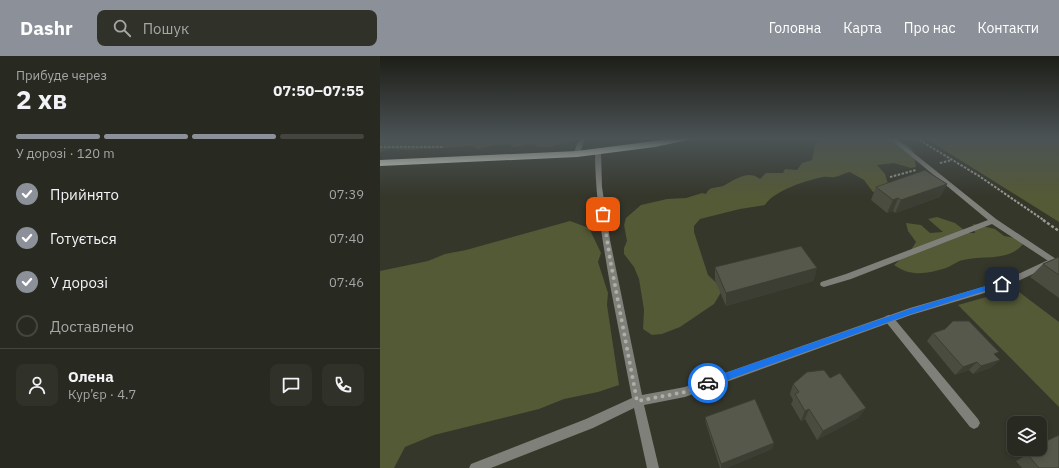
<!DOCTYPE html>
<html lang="uk">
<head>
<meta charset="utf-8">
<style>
	body { margin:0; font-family:"IBM Plex Sans",sans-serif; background:#303129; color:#f1f3f6; height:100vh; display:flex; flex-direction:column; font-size:15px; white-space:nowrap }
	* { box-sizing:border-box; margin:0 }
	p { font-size:13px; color:#a5a6a5 }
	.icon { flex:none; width:22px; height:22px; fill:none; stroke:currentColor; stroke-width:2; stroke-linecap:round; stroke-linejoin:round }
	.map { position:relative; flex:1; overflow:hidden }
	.drawer { display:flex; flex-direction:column; background:#282920; width:380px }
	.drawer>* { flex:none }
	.buttons { position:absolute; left:627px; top:360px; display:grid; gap:8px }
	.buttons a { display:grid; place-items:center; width:40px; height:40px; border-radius:8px; background:#282920; box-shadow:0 2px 6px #0003,0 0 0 1px #44453e; font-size:20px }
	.pin { position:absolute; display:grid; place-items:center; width:34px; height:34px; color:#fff; margin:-17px; border-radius:8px; box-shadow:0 2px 6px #0006 }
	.courier { position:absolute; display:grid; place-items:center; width:40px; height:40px; margin:-20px; border:3px solid #1a73e8; border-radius:50%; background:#fff; color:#222; box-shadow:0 1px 5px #0007 }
	.overview em { font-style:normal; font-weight:700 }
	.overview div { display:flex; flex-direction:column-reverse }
	.overview { display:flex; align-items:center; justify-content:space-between; height:68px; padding:0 16px }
	h1 { font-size:26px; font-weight:700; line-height:30px }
	.bar { display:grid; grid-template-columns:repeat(4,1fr); gap:6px 4px; align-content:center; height:48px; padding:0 16px }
	.bar i { height:5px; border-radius:3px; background:#44453e }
	.bar .selected { background:#8c9099 }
	.bar p { grid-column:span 4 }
	.line { display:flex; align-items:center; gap:10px; padding:0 16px; border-top:1px solid #44453e }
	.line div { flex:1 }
	.round { display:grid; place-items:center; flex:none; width:42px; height:42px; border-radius:8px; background:#303129 }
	ol { padding:0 16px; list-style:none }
	li { display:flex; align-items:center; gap:12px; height:44px }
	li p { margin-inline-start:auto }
	li .icon { padding:4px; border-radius:50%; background:#8c9099; color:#fff; stroke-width:4 }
	li:last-child { color:#a5a6a5 }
	li i { width:22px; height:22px; border:2px solid #44453e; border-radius:50% }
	header { display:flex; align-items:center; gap:24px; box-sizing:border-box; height:56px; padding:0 20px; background:#8c9099; color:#fff }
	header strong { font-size:19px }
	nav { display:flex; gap:22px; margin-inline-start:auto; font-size:14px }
	.search { width:280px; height:36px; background:#303129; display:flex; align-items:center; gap:10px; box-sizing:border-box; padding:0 14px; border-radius:8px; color:#a5a6a5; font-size:15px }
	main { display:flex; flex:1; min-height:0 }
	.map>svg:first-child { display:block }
	.green { fill:#545936 }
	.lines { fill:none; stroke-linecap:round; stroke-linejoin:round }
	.path-far1 { stroke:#999b92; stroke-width:2; stroke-dasharray:2.5 1.5; stroke-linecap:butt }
	.path { stroke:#999b92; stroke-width:2.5; stroke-dasharray:3 2; stroke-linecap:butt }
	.lane { fill:#7f807a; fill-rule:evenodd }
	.street { fill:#7f807a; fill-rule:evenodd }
	.highway { fill:#e5e7d8; fill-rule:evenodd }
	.wall { fill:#4a4c40 }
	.shaded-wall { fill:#3c3e34 }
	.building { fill:#56584b; stroke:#3c3e34 }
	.route { fill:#1a73e8 }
	.done { stroke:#adafa6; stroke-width:4; stroke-dasharray:0 7.2 }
</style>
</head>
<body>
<header>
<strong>Dashr</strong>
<div class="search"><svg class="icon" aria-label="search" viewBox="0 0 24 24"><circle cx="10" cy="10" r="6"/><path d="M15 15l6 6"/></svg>Пошук</div>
<nav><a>Головна</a><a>Карта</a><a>Про нас</a><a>Контакти</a></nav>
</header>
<main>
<section class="drawer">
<div class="overview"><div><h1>2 хв</h1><p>Прибуде через</p></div><em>07:50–07:55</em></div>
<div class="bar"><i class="selected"></i><i class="selected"></i><i class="selected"></i><i></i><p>У дорозі · 120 m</p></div>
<ol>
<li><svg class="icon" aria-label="check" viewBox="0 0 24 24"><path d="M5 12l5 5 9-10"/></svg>Прийнято<p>07:39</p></li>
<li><svg class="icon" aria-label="check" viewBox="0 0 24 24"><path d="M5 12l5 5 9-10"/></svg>Готується<p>07:40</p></li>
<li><svg class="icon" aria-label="check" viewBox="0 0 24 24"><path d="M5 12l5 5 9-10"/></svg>У дорозі<p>07:46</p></li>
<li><i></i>Доставлено</li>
</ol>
<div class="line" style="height:72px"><a class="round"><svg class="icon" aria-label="person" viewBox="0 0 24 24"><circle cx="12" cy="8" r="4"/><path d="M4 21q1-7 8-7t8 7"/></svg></a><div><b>Олена</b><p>Кур’єр · 4.7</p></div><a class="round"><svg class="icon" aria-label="chat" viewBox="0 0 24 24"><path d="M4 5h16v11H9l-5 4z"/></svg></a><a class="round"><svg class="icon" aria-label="phone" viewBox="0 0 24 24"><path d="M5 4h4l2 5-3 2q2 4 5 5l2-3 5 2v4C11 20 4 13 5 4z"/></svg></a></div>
</section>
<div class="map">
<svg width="679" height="412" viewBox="0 0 679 412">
	<rect width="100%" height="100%" fill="#35372b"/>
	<g class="green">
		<polygon points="0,82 196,82 194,85 169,91 159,91 153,88 133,91 129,88 114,89 98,93 92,90 29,94 9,93 0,96"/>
		<path d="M448 82C467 82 523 76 533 95 535 99 535 106 536 111L531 112 514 107 497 109 505 118 508 128 500 135 493 136 484 124 470 116C464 117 460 120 455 121 451 122 447 120 443 121 427 124 393 135 385 149L360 153 320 163 314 170V176L328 219 343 233 334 248 300 271 282 278 272 279 263 273 264 254 259 223 254 211 244 198V192L247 185 244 169 246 162 261 149 287 143 306 142 322 137 326 138C330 129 337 133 345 129 354 124 369 113 380 123L386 117H403L405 113 417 114 422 107 432 104 435 89 439 85Z"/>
		<polygon points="546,82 679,82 679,166 548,84"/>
		<path d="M557 161 575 167 588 177H595L593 168 615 173 624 180 635 182 643 188C629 206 603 199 583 204 577 205 572 210 566 212 547 218 531 221 514 209L531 194 536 186 528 175 526 167 541 169 550 177 563 176 548 163Z"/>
		<polygon points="190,165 209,172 221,197 218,206 228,237 227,249 239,329 218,336 184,343 159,353 54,379 25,391 14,412 0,412 0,215 48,205 65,198 86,194"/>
		<polygon points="635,233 679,266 679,351 578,249"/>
	</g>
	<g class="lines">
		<g class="path-far1">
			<polyline points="536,82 599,120 665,165"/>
			<polyline points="0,91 63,91"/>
			<polyline points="560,107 572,104"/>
			<polyline points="510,121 536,114"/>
		</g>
		<polyline class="path" points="663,164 679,175"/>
		<g class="lane">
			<polygon points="199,82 205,82 200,97 197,99 194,97"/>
			<polygon points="509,82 515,82 616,163 679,205 679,212 612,168 471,223 444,231 441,230 440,228 441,226 466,218 608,164"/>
			<polygon points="509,259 512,260 598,363 600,367 598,371 594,373 590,371 506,266 504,263 506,260"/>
		</g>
		<path class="street" d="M218 93 221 95 222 131 230 184 262 339 305 331 530 252 606 230 632 221 666 205 669 204 673 207 672 209 638 225 611 235 531 259 305 341 264 349 279 412H267L254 352 213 372 111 412H89L91 408 206 363 252 342C245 306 238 270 231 234 223 188 215 142 215 95Z"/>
		<polygon class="highway" points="297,82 317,82 275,91 197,101 0,110 0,104 197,95"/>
	</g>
	<g class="wall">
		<polygon points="567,128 560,141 515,157 513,155 507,157 491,144 496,131"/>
		<polygon points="679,201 679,242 650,221 663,208"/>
		<polygon points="335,211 437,212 433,225 346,250 335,224"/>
		<polygon points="553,277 615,299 620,304 610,312 593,318 589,314 575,319 547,285"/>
		<polygon points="450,322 486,352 478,362 437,384 425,363 421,365 411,348 413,344 410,338 413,328"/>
		<polygon points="325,361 394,387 392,393 346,412 340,412 326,368"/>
		<polygon points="649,393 660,393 679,412 642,412 636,405 647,399 644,395"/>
	</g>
	<g class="shaded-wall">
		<polygon points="567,128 560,141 515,157 521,144"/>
		<polygon points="518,142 513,155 507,157 513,144"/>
		<polygon points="437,212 433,225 346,250 346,237"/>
		<polygon points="620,304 610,312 593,318 601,310"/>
		<polygon points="597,306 589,314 575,319 583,311"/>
		<polygon points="486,352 478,362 437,384 443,375"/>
		<polygon points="429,353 425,363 421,365 425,355"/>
		<polygon points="394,387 392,393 346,412 341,412 341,408"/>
	</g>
	<g class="building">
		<polygon points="545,114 567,128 521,144 518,142 513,144 496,131"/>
		<polygon points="421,190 437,212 346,237 335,211"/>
		<polygon points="679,201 679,219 663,208"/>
		<polygon points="573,265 589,265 619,296 614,298 620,304 601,310 597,306 583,311 553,277 565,273"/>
		<polygon points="444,314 450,322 460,317 486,352 443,375 429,353 425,355 415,338 419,336 413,328 427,316"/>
		<polygon points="375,343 394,387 341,408 325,361"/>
		<polygon points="679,379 679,412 659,412 648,399 660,394 659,393 660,393 660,388"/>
	</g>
	<linearGradient id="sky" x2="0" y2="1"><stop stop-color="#1d1e18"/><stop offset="0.59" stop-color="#4b5355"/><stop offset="1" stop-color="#4b5355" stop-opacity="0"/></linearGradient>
	<rect width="679" height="140" fill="url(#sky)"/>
	<polygon class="route" points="622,225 624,226 624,229 531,258 328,331 324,327 328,323 530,253"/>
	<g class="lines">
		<polyline class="done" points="223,158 230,203 257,345 305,336 328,327"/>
	</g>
</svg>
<div class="buttons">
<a><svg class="icon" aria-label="layers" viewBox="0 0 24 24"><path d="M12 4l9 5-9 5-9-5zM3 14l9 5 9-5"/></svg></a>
</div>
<div class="pin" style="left:223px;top:158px;background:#ea580c"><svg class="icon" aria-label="bag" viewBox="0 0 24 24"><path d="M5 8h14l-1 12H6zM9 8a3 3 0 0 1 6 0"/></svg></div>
<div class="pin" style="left:622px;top:228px;background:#1f2937"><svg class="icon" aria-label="home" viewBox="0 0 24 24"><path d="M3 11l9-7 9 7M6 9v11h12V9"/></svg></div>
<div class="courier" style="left:328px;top:327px"><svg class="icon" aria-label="car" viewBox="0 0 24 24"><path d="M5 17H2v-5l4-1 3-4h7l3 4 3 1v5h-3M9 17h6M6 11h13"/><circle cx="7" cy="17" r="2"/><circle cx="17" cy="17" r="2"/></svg></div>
</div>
</main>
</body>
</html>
